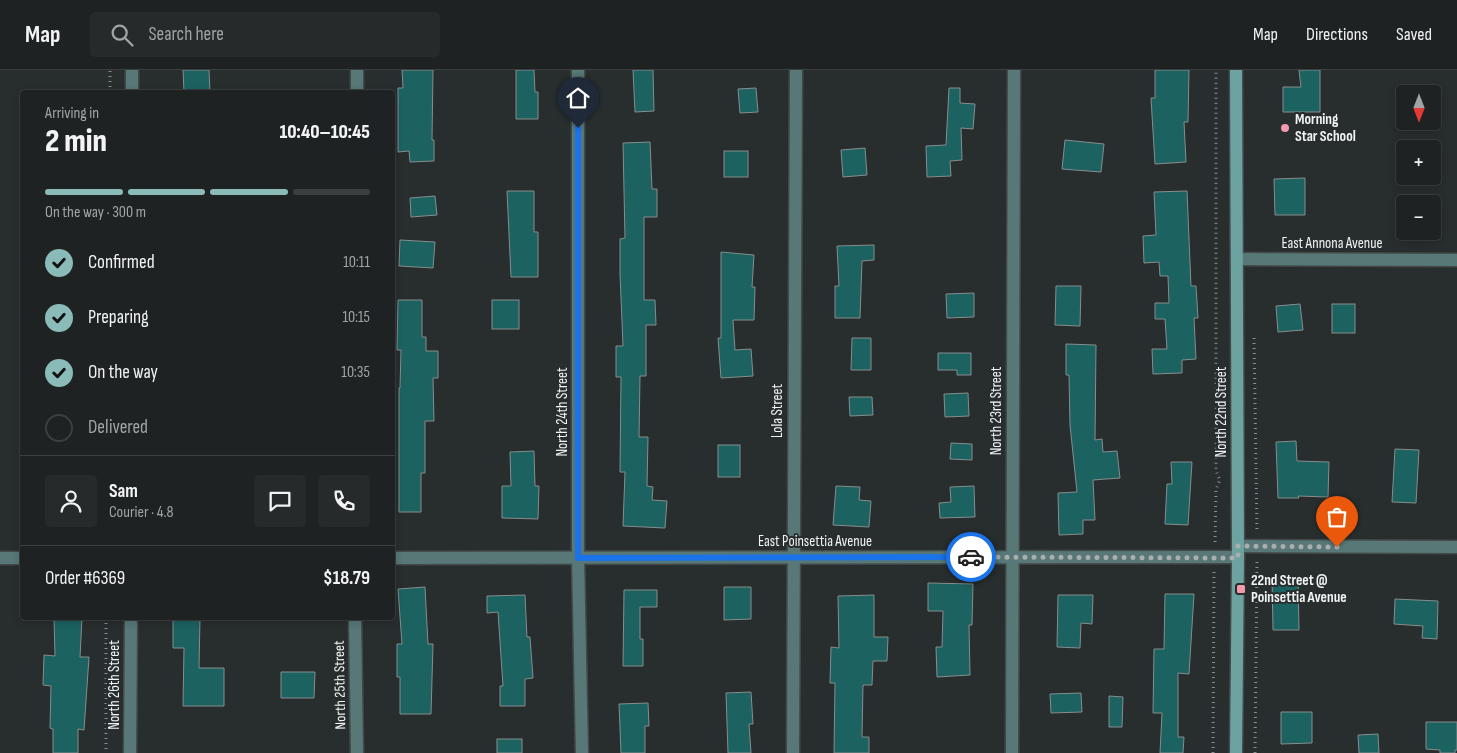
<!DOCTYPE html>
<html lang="en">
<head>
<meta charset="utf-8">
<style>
	body { margin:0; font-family:"Sofia Sans Condensed",sans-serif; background:#262a2a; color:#f1f3f6; height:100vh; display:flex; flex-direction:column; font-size:19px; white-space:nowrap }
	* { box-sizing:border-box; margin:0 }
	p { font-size:16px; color:#a1a4a5 }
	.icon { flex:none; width:28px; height:28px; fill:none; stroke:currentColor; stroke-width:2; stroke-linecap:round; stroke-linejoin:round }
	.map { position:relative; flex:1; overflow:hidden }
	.details { position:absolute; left:20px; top:20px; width:375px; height:530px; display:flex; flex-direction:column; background:#1e2222; border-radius:5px; box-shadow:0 2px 8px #0003,0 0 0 1px #3c3f40 }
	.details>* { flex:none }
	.needle { width:32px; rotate:180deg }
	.tools { position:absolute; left:1396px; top:15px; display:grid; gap:10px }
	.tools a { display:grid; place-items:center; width:45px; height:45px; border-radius:5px; background:#1e2222; box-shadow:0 2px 8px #0003,0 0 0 1px #3c3f40; font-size:25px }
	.pin { position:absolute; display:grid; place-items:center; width:42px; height:42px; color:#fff; margin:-51px -21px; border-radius:50% 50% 50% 0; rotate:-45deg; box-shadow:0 0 5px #0007 }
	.pin .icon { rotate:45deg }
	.courier { position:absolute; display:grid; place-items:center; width:50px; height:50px; margin:-25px; border:4px solid #1a73e8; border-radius:50%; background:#fff; color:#222; box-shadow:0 1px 6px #0007 }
	.overview em { font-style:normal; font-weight:800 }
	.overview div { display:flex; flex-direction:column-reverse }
	.overview { display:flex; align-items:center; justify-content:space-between; height:85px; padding:0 25px }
	h1 { font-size:32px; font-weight:800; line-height:38px }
	.bar { display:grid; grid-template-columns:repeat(4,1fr); gap:8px 5px; align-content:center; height:60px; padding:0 25px }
	.bar i { height:6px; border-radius:4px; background:#3c3f40 }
	.bar .active { background:#8bbbb9 }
	.bar p { grid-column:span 4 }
	.line { display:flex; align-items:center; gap:12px; padding:0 25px; border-top:1px solid #3c3f40 }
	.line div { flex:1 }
	.round { display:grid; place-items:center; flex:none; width:52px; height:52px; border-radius:5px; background:#262a2a }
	ol { padding:0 25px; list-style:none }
	li { display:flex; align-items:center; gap:15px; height:55px }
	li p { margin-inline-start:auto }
	li .icon { padding:5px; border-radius:50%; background:#8bbbb9; color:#111; stroke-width:4 }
	li:last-child { color:#a1a4a5 }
	li i { width:28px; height:28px; border:2px solid #3c3f40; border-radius:50% }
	header { display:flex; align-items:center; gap:30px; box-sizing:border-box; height:70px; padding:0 25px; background:#1e2222; border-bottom:1px solid #3c3f40 }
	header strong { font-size:24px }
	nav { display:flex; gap:28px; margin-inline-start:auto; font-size:18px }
	.search { width:350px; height:45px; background:#262a2a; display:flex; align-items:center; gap:12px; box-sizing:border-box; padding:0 18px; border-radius:5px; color:#a1a4a5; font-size:19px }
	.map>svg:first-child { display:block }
	.building { fill:#1b6261; stroke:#878d8d }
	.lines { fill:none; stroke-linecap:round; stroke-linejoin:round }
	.street-casing { stroke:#444949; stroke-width:15 }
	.secondary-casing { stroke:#444949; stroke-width:15 }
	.path { stroke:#8b8f8f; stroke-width:3; stroke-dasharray:1 4; stroke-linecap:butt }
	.street { stroke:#577877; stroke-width:12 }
	.secondary { stroke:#6ca3a1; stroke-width:12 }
	.done { stroke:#abaeae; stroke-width:5; stroke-dasharray:0 9 }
	.route { stroke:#1a73e8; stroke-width:6 }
	.poi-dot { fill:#f39aac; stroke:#282d2d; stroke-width:2 }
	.labels { text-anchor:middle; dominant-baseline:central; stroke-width:4; stroke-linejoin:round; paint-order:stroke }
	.poi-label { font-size:15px; font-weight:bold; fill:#f1f4f4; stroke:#282d2d; text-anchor:start }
	.street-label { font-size:15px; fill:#f1f4f4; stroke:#282d2d }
</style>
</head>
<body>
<header>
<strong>Map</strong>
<div class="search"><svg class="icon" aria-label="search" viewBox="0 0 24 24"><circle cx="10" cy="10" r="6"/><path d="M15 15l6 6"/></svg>Search here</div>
<nav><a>Map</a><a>Directions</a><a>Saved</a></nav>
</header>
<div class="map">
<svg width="1457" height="683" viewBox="0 0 1457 683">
	<rect width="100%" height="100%" fill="#282d2d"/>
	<g class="building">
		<polygon points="183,0 209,0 210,22 184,22"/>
		<polygon points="402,0 433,0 432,70 434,70 434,91 410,92 409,81 398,82 398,18 403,18"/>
		<polygon points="516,0 534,0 535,22 538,22 538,49 516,49"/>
		<polygon points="633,0 653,0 654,41 635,42"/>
		<polygon points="1155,0 1189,0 1188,52 1184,52 1186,92 1155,94 1151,28 1155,28"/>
		<polygon points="1299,0 1320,0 1320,42 1283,42 1283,17 1301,17"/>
		<polygon points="756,18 758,42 740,43 738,19"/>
		<polygon points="949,18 960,18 960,33 975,34 973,59 961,58 962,90 950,91 951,106 927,107 926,76 946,75"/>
		<polygon points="1065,70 1104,74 1101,102 1062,99"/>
		<polygon points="650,72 652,119 657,119 657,147 644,147 644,230 655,230 656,255 646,255 646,306 640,306 639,367 648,367 647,416 653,417 652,430 667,431 665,458 623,456 625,402 620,402 621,307 616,307 616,276 623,276 620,204 620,169 625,168 623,73"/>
		<polygon points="865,78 867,105 843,107 841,80"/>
		<rect x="724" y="81" width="24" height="26"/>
		<polygon points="1305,108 1305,145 1275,145 1274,109"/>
		<polygon points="507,121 534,121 534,162 538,162 538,207 511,207"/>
		<polygon points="1187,121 1191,216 1196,216 1198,248 1194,248 1196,289 1182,290 1182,303 1153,304 1152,279 1167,279 1165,249 1155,249 1155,233 1169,233 1168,206 1160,206 1159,192 1144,193 1143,166 1156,165 1154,122"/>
		<polygon points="435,126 437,145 411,147 410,128"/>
		<polygon points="400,170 435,172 433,198 399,196"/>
		<polygon points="874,175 874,190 862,191 860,248 835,248 835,216 839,216 837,176"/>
		<polygon points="721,182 754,185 752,217 755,217 754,250 733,250 735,280 751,279 753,306 721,308 718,268 721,268"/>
		<polygon points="1056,216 1081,216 1080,256 1055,255"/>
		<polygon points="974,223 974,247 947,248 946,224"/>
		<polygon points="398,230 422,230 422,267 426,267 426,281 438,281 438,308 433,308 434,351 425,351 425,403 421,403 421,442 399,442 399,318 400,318 401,280 397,280"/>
		<rect x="492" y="230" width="27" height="29"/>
		<polygon points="1300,234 1303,260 1278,262 1276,236"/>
		<rect x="1332" y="234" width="23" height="29"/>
		<polygon points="852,268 871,268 871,300 851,300"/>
		<polygon points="1066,274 1096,275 1095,370 1102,369 1103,382 1117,381 1120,408 1093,410 1095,450 1083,450 1083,464 1059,465 1058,423 1077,422 1070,355 1069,305 1066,305"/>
		<polygon points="938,283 971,283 971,305 957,305 957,300 938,300"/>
		<polygon points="968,323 969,346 945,347 944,324"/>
		<polygon points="849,327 872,327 873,345 850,346"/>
		<polygon points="1296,371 1297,391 1329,392 1328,427 1298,426 1299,428 1278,428 1276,372"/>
		<polygon points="951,373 972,374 972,390 950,389"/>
		<rect x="718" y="375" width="22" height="32"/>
		<polygon points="1395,379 1419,380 1416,433 1392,432"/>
		<polygon points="534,381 535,416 539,416 538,449 502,448 502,416 511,416 510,382"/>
		<polygon points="1171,392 1192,392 1188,455 1165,454 1167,414 1172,414"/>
		<polygon points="836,416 860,417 859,430 871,431 869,457 833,455"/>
		<polygon points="974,416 975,447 940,448 939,433 951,432 950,417"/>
		<polygon points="1298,507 1299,560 1273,560 1272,508"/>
		<polygon points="928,513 973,514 972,555 969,555 970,605 937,607 936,577 942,577 943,541 928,541"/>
		<polygon points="425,517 428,574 433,574 431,644 400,644 400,607 397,607 397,574 402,574 398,519"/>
		<polygon points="724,517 751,517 751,549 724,550"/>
		<polygon points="624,520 657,520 657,537 640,537 640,569 643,569 643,596 623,596"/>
		<polygon points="1165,524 1194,524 1189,604 1178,603 1178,667 1184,667 1183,683 1160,683 1162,643 1153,643 1154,579 1164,579"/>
		<polygon points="525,525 527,567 530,567 533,608 525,609 525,636 500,636 500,616 503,616 498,542 487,543 487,526"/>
		<polygon points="874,525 874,567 888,567 887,591 873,591 872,615 863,615 862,667 869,667 869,683 834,683 835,613 830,613 831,577 839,578 838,526"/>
		<polygon points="1058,525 1093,525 1092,554 1081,553 1080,578 1057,577"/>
		<polygon points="1395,529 1438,531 1437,569 1422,568 1423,556 1394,554"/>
		<polygon points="54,548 82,548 80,587 89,587 84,660 78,659 78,683 53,683 53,659 50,658 51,616 43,615 44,585 55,586"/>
		<polygon points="173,548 200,548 199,598 224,598 224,636 183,636 184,578 173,578"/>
		<polygon points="281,602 315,602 314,628 281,628"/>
		<polygon points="751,622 753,654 749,654 751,683 728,683 726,623"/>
		<polygon points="1081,623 1082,642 1051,643 1050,624"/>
		<polygon points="1109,626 1123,627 1122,657 1109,657"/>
		<polygon points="648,633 649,656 645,656 645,683 621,683 619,634"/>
		<polygon points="1281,642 1312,642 1312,673 1281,674"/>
		<polygon points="1426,652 1457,652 1457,680 1455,680 1455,683 1440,683 1440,680 1426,679"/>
		<polygon points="1378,664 1379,683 1359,683 1358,665"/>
		<rect x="497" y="669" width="25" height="14"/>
	</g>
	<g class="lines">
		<g class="street-casing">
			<g id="street">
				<polyline points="578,0 578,487 582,683"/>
				<polyline points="132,22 132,0"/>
				<polyline points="357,22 357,0"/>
				<polyline points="1237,189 1457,190"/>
				<polyline points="1238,476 1457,477"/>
				<polyline points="0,488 22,488"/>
				<polyline points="392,488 1238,487"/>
				<polyline points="355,548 357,683"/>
				<polyline points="130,683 131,548"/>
				<polyline points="793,683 796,0"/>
				<polyline points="1012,683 1014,0"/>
			</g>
		</g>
		<g class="secondary-casing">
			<polyline id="secondary" points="1236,683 1238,487 1236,0"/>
		</g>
		<g class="path">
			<polyline points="110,22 110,0"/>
			<polyline points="1254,268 1257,462"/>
			<polyline points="1215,472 1216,419 1220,410 1216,401 1216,0"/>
			<polyline points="106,548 106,683"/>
			<polyline points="1213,683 1214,501"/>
			<polyline points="1255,683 1257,491"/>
		</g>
		<use href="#street" class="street"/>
		<use href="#secondary" class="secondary"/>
	</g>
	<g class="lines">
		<polyline class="done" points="971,487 1238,488 1238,476 1337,477"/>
		<polyline class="route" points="578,58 578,488 971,487"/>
	</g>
	<g class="poi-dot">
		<circle cx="1285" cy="58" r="5"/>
		<rect x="1236" y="514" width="10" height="10" rx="2.5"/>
	</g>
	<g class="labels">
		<g class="poi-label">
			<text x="1295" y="49">Morning<tspan x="1295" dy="17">Star School</tspan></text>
			<text x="1251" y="510">22nd Street @<tspan x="1251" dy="17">Poinsettia Avenue</tspan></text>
		</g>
		<g class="street-label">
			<text x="1332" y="173">East Annona Avenue</text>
			<text transform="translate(777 341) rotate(-90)">Lola Street</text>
			<text transform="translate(996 341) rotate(-90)">North 23rd Street</text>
			<text transform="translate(562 342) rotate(-90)">North 24th Street</text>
			<text transform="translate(1221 342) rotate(-90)">North 22nd Street</text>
			<text x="815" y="471">East Poinsettia Avenue</text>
			<text transform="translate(114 615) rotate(-90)">North 26th Street</text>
			<text transform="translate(340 615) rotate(-91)">North 25th Street</text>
		</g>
	</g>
</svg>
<div class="tools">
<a><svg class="needle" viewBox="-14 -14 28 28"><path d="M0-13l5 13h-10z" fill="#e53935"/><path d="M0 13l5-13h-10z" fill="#a1a4a5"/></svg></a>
<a>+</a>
<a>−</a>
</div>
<div class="pin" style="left:1337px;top:477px;background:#ea580c"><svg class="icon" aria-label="bag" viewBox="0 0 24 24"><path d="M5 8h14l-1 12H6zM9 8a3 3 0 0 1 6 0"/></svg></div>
<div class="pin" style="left:578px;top:58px;background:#1f2937"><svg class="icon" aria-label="home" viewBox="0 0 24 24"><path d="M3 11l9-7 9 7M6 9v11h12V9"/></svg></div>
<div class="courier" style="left:971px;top:487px"><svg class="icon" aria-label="car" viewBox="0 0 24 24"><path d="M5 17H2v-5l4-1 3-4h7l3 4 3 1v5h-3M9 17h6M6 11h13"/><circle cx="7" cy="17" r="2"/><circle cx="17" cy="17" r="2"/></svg></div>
<section class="details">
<div class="overview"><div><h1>2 min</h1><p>Arriving in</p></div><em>10:40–10:45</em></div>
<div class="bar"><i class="active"></i><i class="active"></i><i class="active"></i><i></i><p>On the way · 300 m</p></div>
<ol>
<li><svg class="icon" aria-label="check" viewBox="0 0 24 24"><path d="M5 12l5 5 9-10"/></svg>Confirmed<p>10:11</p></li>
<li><svg class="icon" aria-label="check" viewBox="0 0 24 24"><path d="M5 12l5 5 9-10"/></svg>Preparing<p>10:15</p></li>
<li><svg class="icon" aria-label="check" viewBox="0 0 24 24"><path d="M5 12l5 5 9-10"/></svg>On the way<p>10:35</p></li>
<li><i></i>Delivered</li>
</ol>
<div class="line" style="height:90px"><a class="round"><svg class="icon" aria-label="person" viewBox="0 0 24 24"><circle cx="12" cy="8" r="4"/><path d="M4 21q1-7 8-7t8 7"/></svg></a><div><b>Sam</b><p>Courier · 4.8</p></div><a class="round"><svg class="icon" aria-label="chat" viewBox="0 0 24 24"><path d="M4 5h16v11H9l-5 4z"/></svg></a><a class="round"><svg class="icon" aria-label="phone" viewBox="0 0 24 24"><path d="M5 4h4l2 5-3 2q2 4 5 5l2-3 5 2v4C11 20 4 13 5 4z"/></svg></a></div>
<div class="line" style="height:65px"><div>Order #6369</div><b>$18.79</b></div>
</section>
</div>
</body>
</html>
